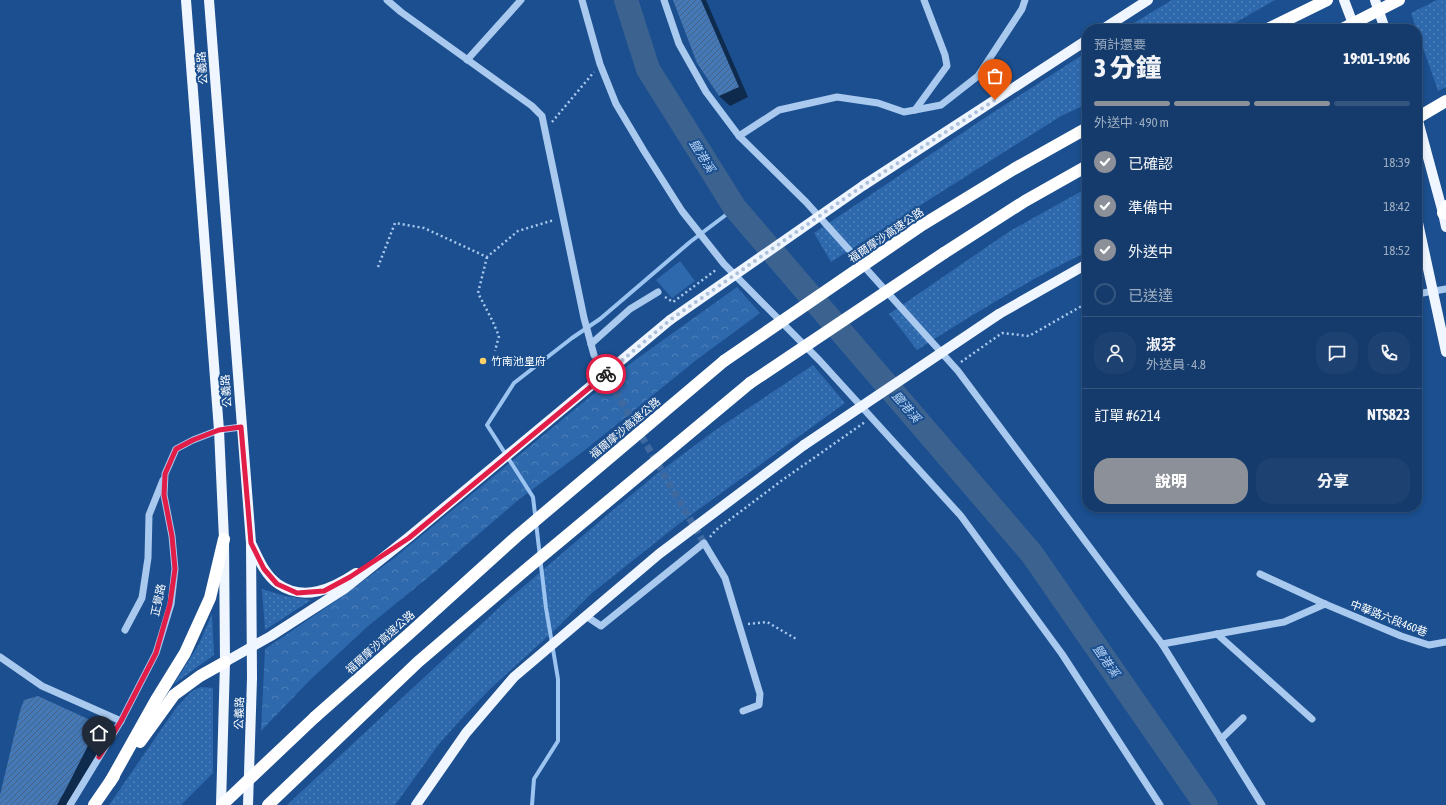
<!DOCTYPE html>
<html lang="zh-TW">
<head>
<meta charset="utf-8">
<style>
	body { margin:0; font-family:"Asap Condensed","Noto Sans TC",sans-serif; background:#1d4271; color:#f1f3f6; height:100vh; display:flex; flex-direction:column; font-size:15px; white-space:nowrap }
	* { box-sizing:border-box; margin:0 }
	p { font-size:13px; color:#9dadc1 }
	.icon { flex:none; width:22px; height:22px; fill:none; stroke:currentColor; stroke-width:2; stroke-linecap:round; stroke-linejoin:round }
	.map { position:relative; flex:1; overflow:hidden }
	.details { position:absolute; left:1082px; top:24px; width:340px; height:488px; display:flex; flex-direction:column; background:#143b6b; border-radius:16px; box-shadow:0 2px 6px #0003,0 0 0 1px #33557e }
	.details>* { flex:none }
	.pin { position:absolute; display:grid; place-items:center; width:34px; height:34px; color:#fff; margin:-41px -17px; border-radius:50% 50% 50% 0; rotate:-45deg; box-shadow:0 0 4px #0007 }
	.pin .icon { rotate:45deg }
	.courier { position:absolute; display:grid; place-items:center; width:40px; height:40px; margin:-20px; border:3px solid #e11d48; border-radius:50%; background:#fff; color:#222; box-shadow:0 1px 5px #0007 }
	.headline em { font-style:normal; font-weight:800 }
	.headline div { display:flex; flex-direction:column-reverse }
	.headline { display:flex; align-items:center; justify-content:space-between; height:68px; padding:0 12px }
	h1 { font-size:26px; font-weight:800; line-height:30px }
	.bar { display:grid; grid-template-columns:repeat(4,1fr); gap:6px 4px; align-content:center; height:48px; padding:0 12px }
	.bar i { height:5px; border-radius:3px; background:#33557e }
	.bar .on { background:#8c9099 }
	.bar p { grid-column:span 4 }
	.line { display:flex; align-items:center; gap:10px; padding:0 12px; border-top:1px solid #33557e }
	.line div { flex:1 }
	.round { display:grid; place-items:center; flex:none; width:42px; height:42px; border-radius:16px; background:#1d4271 }
	ol { padding:0 12px; list-style:none }
	li { display:flex; align-items:center; gap:12px; height:44px }
	li p { margin-inline-start:auto }
	li .icon { padding:4px; border-radius:50%; background:#8c9099; color:#fff; stroke-width:4 }
	li:last-child { color:#9dadc1 }
	li i { width:22px; height:22px; border:2px solid #33557e; border-radius:50% }
	.button { display:flex; gap:8px; margin-top:auto; padding:8px 12px }
	.button a { flex:1; height:46px; border-radius:16px; background:#8c9099; color:#fff; font-size:16px; font-weight:800; line-height:46px; text-align:center }
	.button a+a { background:#1d4271; color:#f1f3f6 }
	.map>svg:first-child { display:block }
	.grass { fill:url(#grass-dots) }
	.forest { fill:url(#forest-crowns) }
	.garden { fill:#2e69ad }
	.shadow { fill:#0007 }
	.lines { fill:none; stroke-linecap:round; stroke-linejoin:round }
	.stream { stroke:#9cc4f0; stroke-width:4 }
	.river { stroke:#3c6290; stroke-width:24 }
	.building { fill:url(#building-hatch) }
	.minor-tunnel { stroke:#3d69a0; stroke-width:7; stroke-dasharray:7 3.5; stroke-linecap:butt }
	.path { stroke:#a9c9ee; stroke-width:2.5; stroke-dasharray:2 3; stroke-linecap:butt }
	.minor { stroke:#a9c9ee; stroke-width:7 }
	.major { stroke:#f0f6ff; stroke-width:10 }
	.highway { stroke:#fff; stroke-width:12 }
	.major-bridge { stroke:#f0f6ff; stroke-width:10 }
	.highway-bridge { stroke:#fff; stroke-width:12 }
	.done { stroke:#afc1d8; stroke-width:4; stroke-dasharray:0 7.2 }
	.route { stroke:#e11d48; stroke-width:5 }
	.poi-dot { fill:#ffd166; stroke:#1b4f8f; stroke-width:1.5 }
	.labels { text-anchor:middle; dominant-baseline:central; stroke-width:4; stroke-linejoin:round; paint-order:stroke }
	.street-label { font-size:11px; fill:#fff; stroke:#1b4f8f }
	.poi-label { font-size:11px; fill:#fff; stroke:#1b4f8f; text-anchor:start }
	.water-label { font-size:12px; font-style:italic; fill:#b5d3f5; stroke:#1b4f8f }
</style>
</head>
<body>
<div class="map">
<svg width="1446" height="805" viewBox="0 0 1446 805">
	<defs>
		<pattern id="grass-dots" width="8" height="8" patternUnits="userSpaceOnUse"><rect width="8" height="8" fill="#2e69ad"/><path d="M2 2h.1M6 6h.1" fill="none" stroke="#4d80b9" stroke-width="1.8" stroke-linecap="round"/></pattern>
		<pattern id="forest-crowns" width="20" height="18" patternUnits="userSpaceOnUse"><rect width="20" height="18" fill="#2e69ad"/><path d="M2 6a3 3 0 1 1 6 0M12 15a3 3 0 1 1 6 0" fill="none" stroke="#4d80b9"/></pattern>
		<pattern id="building-hatch" width="6" height="6" patternUnits="userSpaceOnUse"><rect width="6" height="6" fill="#4478b7"/><path d="M-1 1l2-2M0 6l6-6M5 7l2-2" fill="none" stroke="#486282"/></pattern>
	</defs>
	<rect width="100%" height="100%" fill="#1b4f8f"/>
	<g class="grass">
		<polygon points="1172,0 1275,0 1224,29 1124,29"/>
		<polygon points="1437,0 1446,0 1446,87 1438,91 1411,13"/>
		<polygon points="1087,52 1087,104 1061,116 831,262 814,233 986,117"/>
		<path d="M1087 188V252C1028 280 972 315 917 350L889 314 1010 231Z"/>
		<polygon points="813,365 845,403 680,523 592,593 557,628 491,688 463,717 439,744 395,805 287,805 503,604 607,515 654,476 714,431"/>
		<polygon points="262,589 285,596 311,600 265,630"/>
		<polygon points="212,614 214,655 174,684 199,644"/>
		<polygon points="201,687 213,688 213,773 181,805 109,805 176,708 192,691"/>
	</g>
	<polygon class="forest" points="737,287 760,313 695,361 585,450 517,501 436,571 367,627 309,681 261,731 265,649 340,598 393,559 631,363"/>
	<polygon class="garden" points="680,261 695,281 672,298 656,280"/>
	<g class="shadow">
		<polygon points="674,0 706,0 748,97 730,106 719,96"/>
		<polygon points="38,697 99,724 109,735 73,805 0,805 0,799"/>
	</g>
	<g class="lines">
		<polyline class="stream" points="532,805 534,779 558,741 558,679 546,608 533,497 487,425 514,383 572,338 600,319 690,242 735,208"/>
		<polyline class="river" points="626,0 648,69 735,208 1032,554 1206,805"/>
	</g>
	<g class="building">
		<polygon points="673,0 701,0 739,87 719,96 697,63"/>
		<polygon points="38,696 99,724 67,787 57,805 0,805 0,795 20,711 24,700"/>
	</g>
	<g class="lines">
		<polyline class="minor-tunnel" points="594,355 704,543"/>
		<g class="path">
			<polyline points="552,122 594,72"/>
			<polyline points="487,257 478,293 492,320 499,336 495,351"/>
			<polyline points="378,267 395,223 424,228 487,257 518,231 554,220"/>
			<polyline points="665,297 673,302 717,269"/>
			<polyline points="961,362 1002,333 1029,336 1087,303"/>
			<polyline points="710,537 716,530 781,481 865,422"/>
			<polyline points="748,624 767,622 798,640"/>
		</g>
		<g class="minor">
			<polyline points="387,0 401,12 532,106 542,116 584,318 594,355"/>
			<polyline points="582,0 600,64 616,104 644,151 682,211 724,264 820,361 961,516 1062,654 1160,805"/>
			<polyline points="664,0 679,44 706,92 739,136 806,202 958,371 1162,644 1262,805"/>
			<polyline points="467,60 521,0"/>
			<polyline points="915,110 941,105 978,76 1022,9 1025,0"/>
			<polyline points="739,136 779,110 837,97 878,103 904,112 915,110 947,66 945,55 924,0"/>
			<polyline points="1417,294 1446,289"/>
			<polyline points="591,344 630,309 658,292"/>
			<polyline points="1260,574 1325,604 1401,636 1429,645 1446,642"/>
			<polyline points="586,616 601,626 704,543 725,578 760,694 759,705 743,711"/>
			<polyline points="125,630 142,598 148,558 149,515 163,480"/>
			<polyline points="1217,634 1312,719"/>
			<polyline points="1162,644 1284,622 1325,604"/>
			<polyline points="0,657 42,686 121,721"/>
			<polyline points="1221,739 1243,718"/>
			<polyline points="70,805 121,721 156,653 171,604 175,569 172,536 164,495 165,474 176,449 193,440 219,430 241,427"/>
		</g>
		<g class="major">
			<polyline points="186,0 219,430 224,539 225,662 221,805"/>
			<polyline points="209,0 251,543 252,678 248,805"/>
			<polyline points="1344,0 1355,29"/>
			<polyline points="1375,0 1385,29"/>
			<polyline points="1103,29 1148,0"/>
			<polyline points="1417,117 1443,213 1446,227"/>
			<polyline points="864,185 1087,40"/>
			<polyline points="1417,218 1446,352"/>
			<polyline points="999,314 1087,264"/>
			<path d="M252 545C258 558 265 575 278 584 304 602 332 589 356 573"/>
			<polyline points="225,662 271,636 344,589 409,537 670,320"/>
			<polyline points="416,805 466,733 514,677 659,554 804,445"/>
		</g>
		<g class="highway">
			<polyline points="1268,29 1327,0"/>
			<polyline points="1417,118 1446,101"/>
			<polyline points="1443,213 1446,206"/>
			<polyline points="919,227 1014,169 1087,128"/>
			<polyline points="944,253 1025,201 1087,166"/>
			<polyline points="315,717 410,633 516,537 724,361"/>
			<polyline points="140,742 174,695 200,676 225,662"/>
			<polyline points="110,782 156,700 185,653 210,598 224,539"/>
			<polyline points="94,805 114,776"/>
			<polyline points="268,805 418,662 529,567 750,383"/>
		</g>
		<g class="major-bridge">
			<polyline points="670,320 864,185"/>
			<polyline points="804,445 999,314"/>
		</g>
		<g class="highway-bridge">
			<polyline points="1342,29 1399,0"/>
			<polyline points="724,361 919,227"/>
			<polyline points="750,383 944,253"/>
			<polyline points="222,805 315,717"/>
		</g>
	</g>
	<g class="lines">
		<polyline class="done" points="606,374 670,320 864,185 995,100"/>
		<polyline class="route" points="99,757 121,721 156,653 170,604 175,569 172,536 164,495 165,474 176,449 193,440 219,430 241,427 251,543 264,569 277,584 297,593 324,591 350,577 409,538 606,374"/>
	</g>
	<circle class="poi-dot" cx="483" cy="361" r="4"/>
	<g class="labels">
		<g class="street-label">
			<text transform="translate(202 68) rotate(-94)">公義路</text>
			<text transform="translate(886 235) rotate(-34)">福爾摩沙高速公路</text>
			<text transform="translate(226 391) rotate(-94)">公義路</text>
			<text transform="translate(625 428) rotate(-40)">福爾摩沙高速公路</text>
			<text transform="translate(158 600) rotate(-78)">正覺路</text>
			<text transform="translate(1389 618) rotate(21)">中華路六段460巷</text>
			<text transform="translate(380 642) rotate(-42)">福爾摩沙高速公路</text>
			<text transform="translate(239 713) rotate(-88)">公義路</text>
		</g>
		<g class="poi-label">
			<text x="491" y="361">竹南池皇府</text>
		</g>
		<g class="water-label">
			<text transform="translate(702 156) rotate(58)">鹽港溪</text>
			<text transform="translate(906 407) rotate(49)">鹽港溪</text>
			<text transform="translate(1106 661) rotate(55)">鹽港溪</text>
		</g>
	</g>
</svg>
<div class="pin" style="left:995px;top:100px;background:#ea580c"><svg class="icon" aria-label="bag" viewBox="0 0 24 24"><path d="M5 8h14l-1 12H6zM9 8a3 3 0 0 1 6 0"/></svg></div>
<div class="pin" style="left:99px;top:757px;background:#1f2937"><svg class="icon" aria-label="home" viewBox="0 0 24 24"><path d="M3 11l9-7 9 7M6 9v11h12V9"/></svg></div>
<div class="courier" style="left:606px;top:374px"><svg class="icon" aria-label="bike" viewBox="0 0 24 24"><circle cx="6" cy="16" r="4"/><circle cx="18" cy="16" r="4"/><path d="M6 16l4-8h5l3 8M10 8l3 8H6M13 5h3"/></svg></div>
<section class="details">
<div class="headline"><div><h1>3 分鐘</h1><p>預計還要</p></div><em>19:01–19:06</em></div>
<div class="bar"><i class="on"></i><i class="on"></i><i class="on"></i><i></i><p>外送中 · 490 m</p></div>
<ol>
<li><svg class="icon" aria-label="check" viewBox="0 0 24 24"><path d="M5 12l5 5 9-10"/></svg>已確認<p>18:39</p></li>
<li><svg class="icon" aria-label="check" viewBox="0 0 24 24"><path d="M5 12l5 5 9-10"/></svg>準備中<p>18:42</p></li>
<li><svg class="icon" aria-label="check" viewBox="0 0 24 24"><path d="M5 12l5 5 9-10"/></svg>外送中<p>18:52</p></li>
<li><i></i>已送達</li>
</ol>
<div class="line" style="height:72px"><a class="round"><svg class="icon" aria-label="person" viewBox="0 0 24 24"><circle cx="12" cy="8" r="4"/><path d="M4 21q1-7 8-7t8 7"/></svg></a><div><b>淑芬</b><p>外送員 · 4.8</p></div><a class="round"><svg class="icon" aria-label="chat" viewBox="0 0 24 24"><path d="M4 5h16v11H9l-5 4z"/></svg></a><a class="round"><svg class="icon" aria-label="phone" viewBox="0 0 24 24"><path d="M5 4h4l2 5-3 2q2 4 5 5l2-3 5 2v4C11 20 4 13 5 4z"/></svg></a></div>
<div class="line" style="height:52px"><div>訂單 #6214</div><b>NT$823</b></div>
<div class="button"><a>說明</a><a>分享</a></div>
</section>
</div>
</body>
</html>
